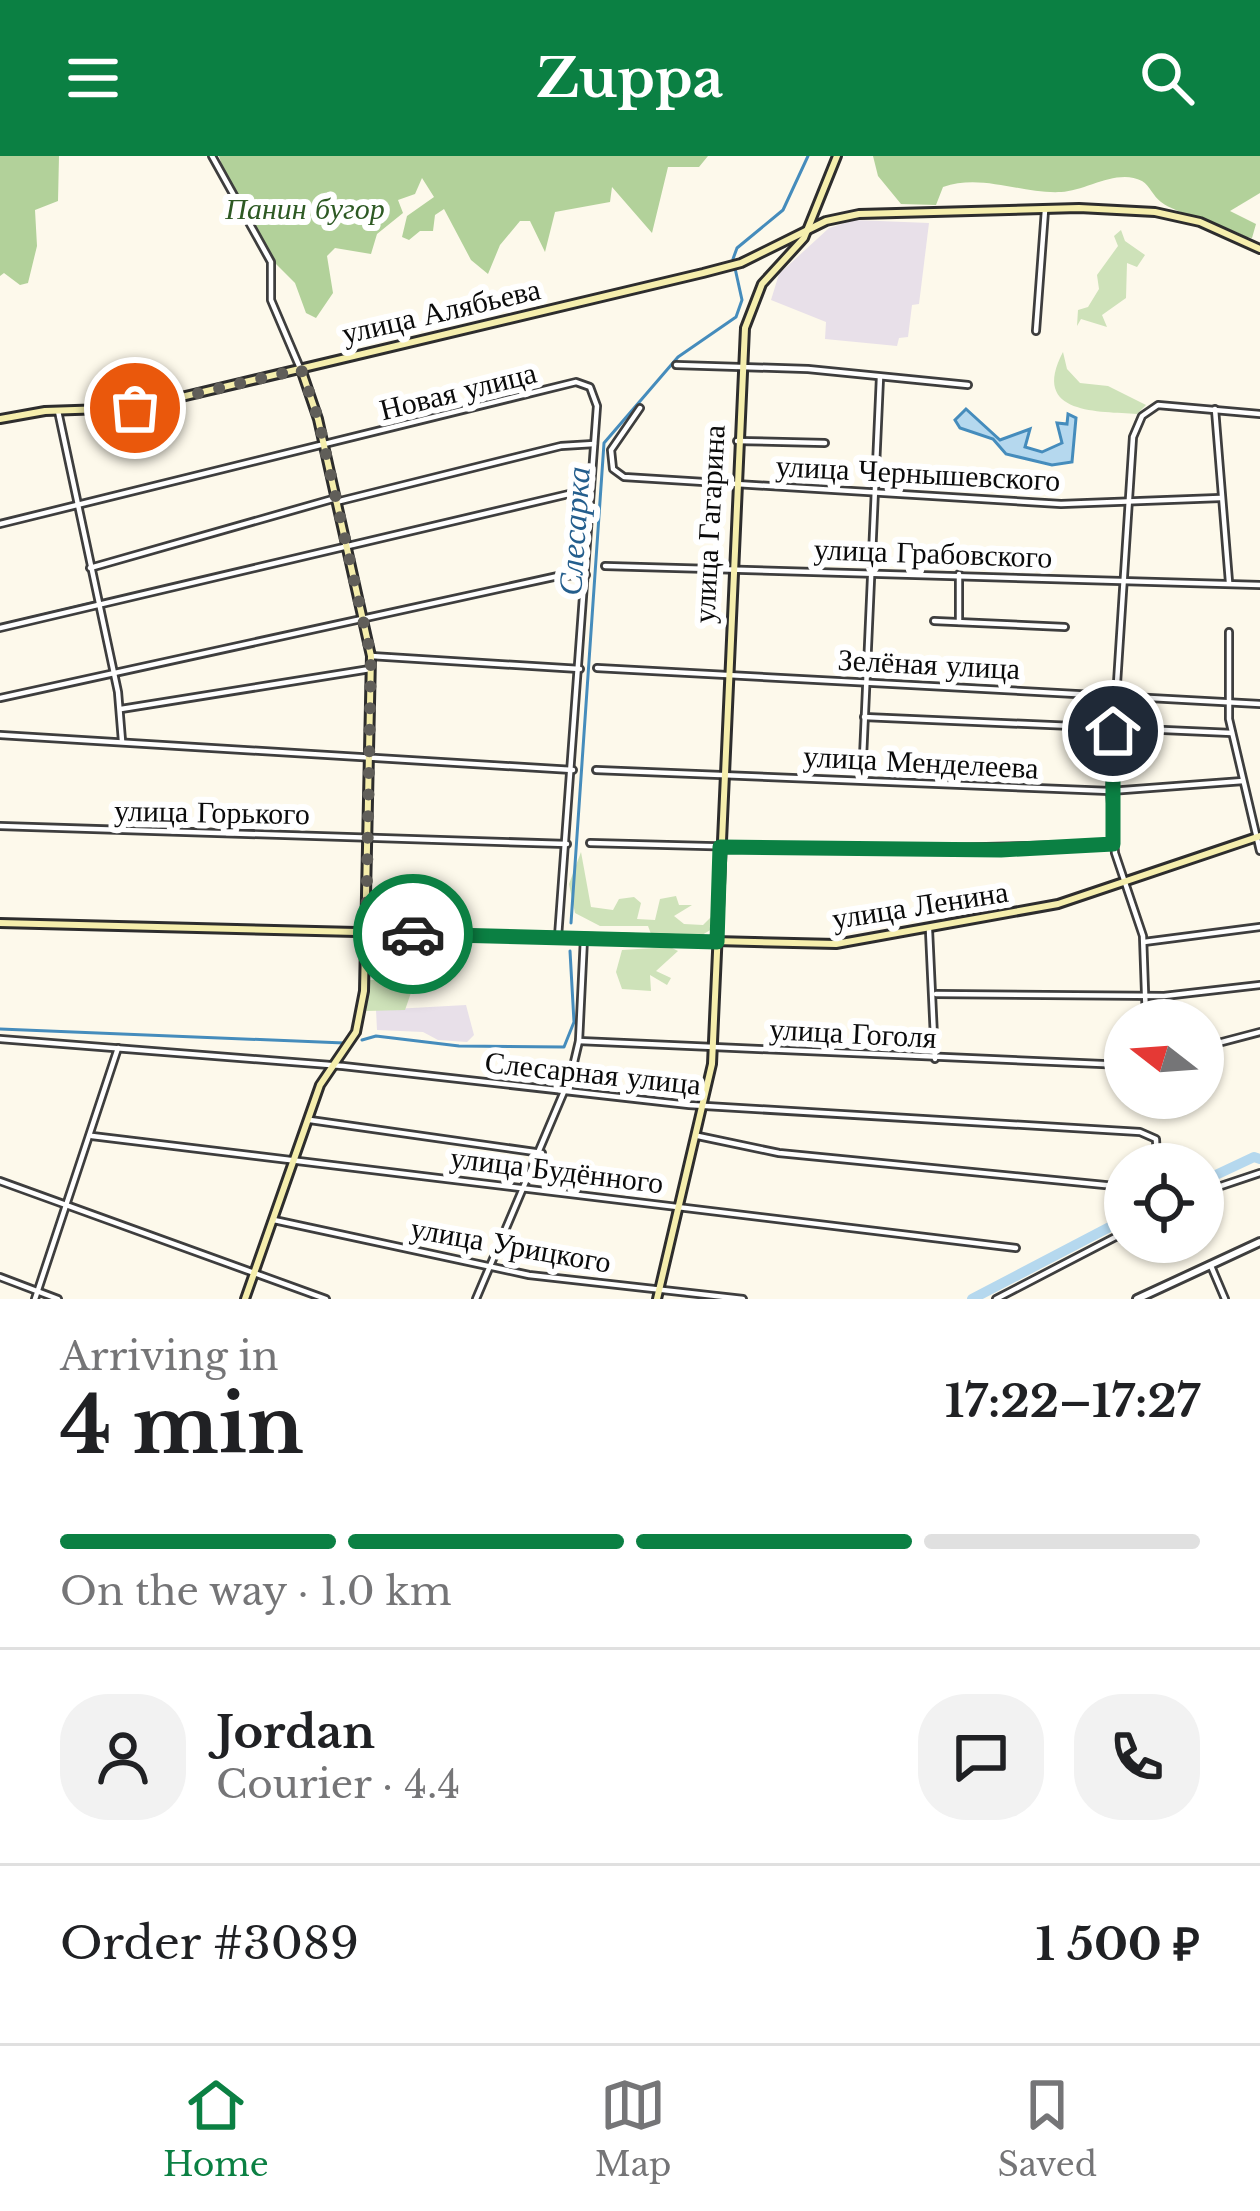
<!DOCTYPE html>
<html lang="en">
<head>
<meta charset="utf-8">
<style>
	body { margin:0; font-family:"Libre Baskerville",serif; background:#f2f2f2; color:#202124; height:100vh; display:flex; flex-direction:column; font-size:45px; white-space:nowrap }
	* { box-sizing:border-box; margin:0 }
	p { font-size:39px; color:#757577 }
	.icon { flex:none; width:66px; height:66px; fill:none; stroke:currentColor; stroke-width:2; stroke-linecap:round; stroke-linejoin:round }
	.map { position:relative; height:1143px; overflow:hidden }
	.panel { display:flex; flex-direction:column; background:#fff; flex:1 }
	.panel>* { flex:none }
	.needle { width:78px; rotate:287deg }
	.buttons { position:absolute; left:1104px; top:843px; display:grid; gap:24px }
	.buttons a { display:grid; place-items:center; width:120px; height:120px; border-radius:50%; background:#fff; box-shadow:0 3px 9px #0004; font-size:60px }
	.pin { position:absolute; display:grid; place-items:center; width:102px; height:102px; color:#fff; margin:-51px; border:6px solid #fff; border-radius:50%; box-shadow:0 3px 12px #0007 }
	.courier { position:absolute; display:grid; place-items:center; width:120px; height:120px; margin:-60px; border:9px solid #0b8043; border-radius:50%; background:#fff; color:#222; box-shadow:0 3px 15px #0007 }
	.head em { font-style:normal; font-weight:800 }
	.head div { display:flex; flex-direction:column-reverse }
	.head { display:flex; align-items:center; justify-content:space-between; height:204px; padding:0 60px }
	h1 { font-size:78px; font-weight:800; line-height:90px }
	.bar { display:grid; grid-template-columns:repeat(4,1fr); gap:18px 12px; align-content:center; height:144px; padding:0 60px }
	.bar i { height:15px; border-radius:9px; background:#e0e0e0 }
	.bar .on { background:#0b8043 }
	.bar p { grid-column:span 4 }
	.line { display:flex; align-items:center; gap:30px; padding:0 60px; border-top:3px solid #e0e0e0 }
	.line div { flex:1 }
	.round { display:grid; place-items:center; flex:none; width:126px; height:126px; border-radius:48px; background:#f2f2f2 }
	header { display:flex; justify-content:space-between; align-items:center; height:156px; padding:0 60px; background:#0b8043; color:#fff; font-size:54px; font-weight:800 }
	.tabs { display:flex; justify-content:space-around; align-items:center; height:168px; border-top:3px solid #e0e0e0; background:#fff; font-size:33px; color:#757577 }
	.tabs a { display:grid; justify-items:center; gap:6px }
	.tabs .on { color:#0b8043 }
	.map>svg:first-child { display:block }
	.industrial { fill:#e8e0e9 }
	.green { fill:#cee2b9 }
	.forest { fill:#b2d19a }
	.water { fill:#b5d8ee; stroke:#458cbc; stroke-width:3 }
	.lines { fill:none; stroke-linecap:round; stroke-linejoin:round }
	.stream { stroke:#458cbc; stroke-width:3 }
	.river { stroke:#b5d8ee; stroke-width:10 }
	.minor-casing { stroke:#3e3e3e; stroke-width:10 }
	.tertiary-casing { stroke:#3e3e3e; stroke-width:12 }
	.secondary-casing { stroke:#2d2d2d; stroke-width:12 }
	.minor { stroke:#fff; stroke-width:4.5 }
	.tertiary { stroke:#fff; stroke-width:6 }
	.secondary { stroke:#f5eead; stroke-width:6 }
	.done { stroke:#605e59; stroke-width:12; stroke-dasharray:0 21.6 }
	.route { stroke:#0b8043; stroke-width:15 }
	.labels { text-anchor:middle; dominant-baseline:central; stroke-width:12; stroke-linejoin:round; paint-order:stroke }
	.park-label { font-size:30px; font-style:italic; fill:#2e5a24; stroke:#fff }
	.street-label { font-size:30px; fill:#0b0b0b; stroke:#fff }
	.water-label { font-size:33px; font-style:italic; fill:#245e8d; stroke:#fff }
</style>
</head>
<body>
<header><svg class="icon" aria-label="menu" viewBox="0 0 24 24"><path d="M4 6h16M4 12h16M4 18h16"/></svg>Zuppa<svg class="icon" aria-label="search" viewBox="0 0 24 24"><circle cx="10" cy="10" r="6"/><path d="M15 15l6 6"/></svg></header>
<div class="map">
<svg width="1260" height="1143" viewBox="0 0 1260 1143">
	<rect width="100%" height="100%" fill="#fdf9eb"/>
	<g class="industrial">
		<polygon points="855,64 929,67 919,148 912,149 908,181 899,182 897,190 825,183 826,166 771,144 779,118 829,72"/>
		<polygon points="466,849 474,879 467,886 438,884 423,876 377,874 376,854"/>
	</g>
	<g class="green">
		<polygon points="1121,74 1125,85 1145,99 1137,111 1127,107 1126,142 1102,159 1107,171 1081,163 1077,170 1078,154 1088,151 1099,133 1097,119 1118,90 1114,80"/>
		<path d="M1063 196 1067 213 1080 227 1108 230 1146 249 1137 258C1101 255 1029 260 1063 196Z"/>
		<polygon points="581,696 591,751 613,754 619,743 634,741 641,747 637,763 655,764 660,743 676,740 679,749 692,749 674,760 684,768 703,769 712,760 712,773 702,779 651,778 648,770 600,770 575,757 569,728"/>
		<polygon points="372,789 464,790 467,794 463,802 435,798 422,805 405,854 366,855 370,824 397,823 400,808 369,815"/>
		<polygon points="670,791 678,795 656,815 671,822 667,829 650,819 651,835 622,833 616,816 622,794"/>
	</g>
	<g class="forest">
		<polygon points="0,0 59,0 58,45 35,54 37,90 28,127 20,129 4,117 0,120"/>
		<polygon points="219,0 708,0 699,11 668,11 652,77 612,31 610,46 555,56 545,96 530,65 520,65 500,89 488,118 471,104 444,53 435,59 433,75 420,75 409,84 402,81 407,60 434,41 422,22 415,38 398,44 403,57 377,78 371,98 335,92 327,100 333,137 316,162 306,157 295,127 274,106 229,31"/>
		<path d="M873 0H1260V37L1230 55 1256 68 1252 82 1246 81C1224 68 1176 58 1161 46 1153 40 1150 30 1142 25 1117 12 1086 35 1061 36 1020 38 982 17 943 31L936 49 901 48 878 20Z"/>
	</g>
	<polygon class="water" points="966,253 1000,284 1030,273 1025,291 1042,296 1062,287 1057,267 1067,268 1068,258 1076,262 1072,306 1052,309 1006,298 993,283 960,272 955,264"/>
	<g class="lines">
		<g class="stream">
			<polyline points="0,469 96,446"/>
			<polyline points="571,767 604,287 678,201 736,161 742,144 733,103 737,92 783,54 808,0"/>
			<polyline points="0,873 344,887"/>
			<polyline points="362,884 376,880 459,890 564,891 574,866 570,795"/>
		</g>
		<g class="river">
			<polyline points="1203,1025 1254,1001 1260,1003"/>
			<polyline points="972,1143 1125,1063"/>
		</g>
		<g class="minor-casing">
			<g id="minor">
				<polyline points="212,0 271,106 271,144 300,212"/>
				<polyline points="1036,175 1045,54"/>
				<polyline points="676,209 808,213 968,229"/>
				<polyline points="640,252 611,294 613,313 624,321 1061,348 1220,342"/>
				<polyline points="1215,253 1229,426"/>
				<polyline points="58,255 118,536 122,585"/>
				<polyline points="737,285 825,287"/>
				<polyline points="336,346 561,290 594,288"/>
				<polyline points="0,368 576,226 590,231 597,250 558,781"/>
				<polyline points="605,410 1260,429"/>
				<polyline points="90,412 336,342"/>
				<polyline points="934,465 1065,471"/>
				<polyline points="959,466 959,418"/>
				<polyline points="0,472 590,333"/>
				<polyline points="1229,476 1229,563 1260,695"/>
				<polyline points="371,500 580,513"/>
				<polyline points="597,512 1260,548"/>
				<polyline points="0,542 558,420 586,419"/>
				<polyline points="121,553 370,513"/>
				<polyline points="864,561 1232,577"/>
				<polyline points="0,579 573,614"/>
				<polyline points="596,614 1110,635 1243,625"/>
				<polyline points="862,624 880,221"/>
				<polyline points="0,670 567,688"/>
				<polyline points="590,687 858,694 1112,688"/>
				<polyline points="929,774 935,903"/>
				<polyline points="1144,786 1260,771"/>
				<polyline points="936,838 1164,840 1260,829"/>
				<polyline points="1146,864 1143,780 1115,697 1110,635 1133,281 1142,260 1158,249 1260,258"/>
				<polyline points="0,883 343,910 689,949 1140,976 1156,983 1157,1008"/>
				<polyline points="579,885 1125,909"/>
				<polyline points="1203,891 1260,876"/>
				<polyline points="310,964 542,997"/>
				<polyline points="92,980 1016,1092"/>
				<polyline points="698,980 779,997 1125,1031"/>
				<polyline points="0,1025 326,1143"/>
				<polyline points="1203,1036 1260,1017"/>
				<polyline points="274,1064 529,1119 743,1143"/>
				<polyline points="1211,1110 1225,1143"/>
				<polyline points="0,1121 58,1143"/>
				<polyline points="35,1143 118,892"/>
				<polyline points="476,1143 571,919 579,885 584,782"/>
				<polyline points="996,1143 1125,1076"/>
			</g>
		</g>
		<g class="tertiary-casing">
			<polyline id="tertiary" points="1137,1143 1260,1086"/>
		</g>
		<g class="secondary-casing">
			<g id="secondary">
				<polyline points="0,263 45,255 135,252 703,117 741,107 826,65 859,58 1079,52 1155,56 1200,66 1260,93"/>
				<polyline points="0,767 836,788 1058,748 1260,680"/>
				<polyline points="245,1143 320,929 356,876 364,835 371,500 318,263 301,213"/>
				<polyline points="657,1143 712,908 745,172 762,128 804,82 837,0"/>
			</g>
		</g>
		<use href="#minor" class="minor"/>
		<use href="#tertiary" class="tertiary"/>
		<use href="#secondary" class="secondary"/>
	</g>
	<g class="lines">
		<polyline class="done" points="135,252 301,213 318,262 371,500 366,776 413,778"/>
		<polyline class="route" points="413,778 717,786 720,691 1001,694 1113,688 1113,575"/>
	</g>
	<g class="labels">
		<g class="park-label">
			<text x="305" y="52">Панин бугор</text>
		</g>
		<g class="street-label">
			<text transform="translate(441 155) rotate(-13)">улица Алябьева</text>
			<text transform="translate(458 235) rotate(-14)">Новая улица</text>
			<text transform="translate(918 317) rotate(3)">улица Чернышевского</text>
			<text transform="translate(709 368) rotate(-87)">улица Гагарина</text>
			<text transform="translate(933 397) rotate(2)">улица Грабовского</text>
			<text transform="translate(929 508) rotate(3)">Зелёная улица</text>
			<text transform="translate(921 606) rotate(3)">улица Менделеева</text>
			<text transform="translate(212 656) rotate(1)">улица Горького</text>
			<text transform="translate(920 749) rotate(-9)">улица Ленина</text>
			<text transform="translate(853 877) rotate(3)">улица Гоголя</text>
			<text transform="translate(593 917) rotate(6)">Слесарная улица</text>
			<text transform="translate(557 1014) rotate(7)">улица Будённого</text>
			<text transform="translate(511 1089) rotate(10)">улица Урицкого</text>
		</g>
		<g class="water-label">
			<text transform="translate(574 375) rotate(-86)">Слесарка</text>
		</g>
	</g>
</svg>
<div class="buttons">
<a><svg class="needle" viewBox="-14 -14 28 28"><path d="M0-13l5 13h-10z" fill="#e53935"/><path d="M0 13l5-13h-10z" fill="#757577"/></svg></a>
<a><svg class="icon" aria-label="locate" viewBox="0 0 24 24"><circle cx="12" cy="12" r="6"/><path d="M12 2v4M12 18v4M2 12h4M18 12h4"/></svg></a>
</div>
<div class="pin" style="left:135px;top:252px;background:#ea580c"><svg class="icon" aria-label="bag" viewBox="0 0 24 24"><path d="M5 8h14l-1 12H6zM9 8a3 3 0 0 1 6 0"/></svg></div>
<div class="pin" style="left:1113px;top:575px;background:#1f2937"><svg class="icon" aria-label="home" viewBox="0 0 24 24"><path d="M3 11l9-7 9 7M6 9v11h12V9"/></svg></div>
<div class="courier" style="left:413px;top:778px"><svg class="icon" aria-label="car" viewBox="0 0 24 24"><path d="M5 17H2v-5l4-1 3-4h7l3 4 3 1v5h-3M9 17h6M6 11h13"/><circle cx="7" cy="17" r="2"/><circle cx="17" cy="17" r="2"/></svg></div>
</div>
<section class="panel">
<div class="head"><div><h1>4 min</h1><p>Arriving in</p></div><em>17:22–17:27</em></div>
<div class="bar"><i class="on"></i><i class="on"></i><i class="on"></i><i></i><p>On the way · 1.0 km</p></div>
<div class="line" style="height:216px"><a class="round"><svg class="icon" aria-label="person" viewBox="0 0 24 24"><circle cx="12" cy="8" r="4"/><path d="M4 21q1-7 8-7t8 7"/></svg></a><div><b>Jordan</b><p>Courier · 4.4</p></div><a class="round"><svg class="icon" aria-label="chat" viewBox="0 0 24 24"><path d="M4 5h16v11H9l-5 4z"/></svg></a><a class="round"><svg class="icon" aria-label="phone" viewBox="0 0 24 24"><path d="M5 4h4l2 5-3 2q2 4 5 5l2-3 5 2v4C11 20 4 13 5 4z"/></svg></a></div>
<div class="line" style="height:156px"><div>Order #3089</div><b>1 500 ₽</b></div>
</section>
<nav class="tabs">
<a class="on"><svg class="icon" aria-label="home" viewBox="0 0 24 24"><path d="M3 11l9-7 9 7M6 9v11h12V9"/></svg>Home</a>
<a><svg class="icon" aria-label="map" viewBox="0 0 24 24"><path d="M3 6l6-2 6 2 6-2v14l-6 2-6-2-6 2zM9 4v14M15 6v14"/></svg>Map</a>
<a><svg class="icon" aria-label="saved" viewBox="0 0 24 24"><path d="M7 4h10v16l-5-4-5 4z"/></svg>Saved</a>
</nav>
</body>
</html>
